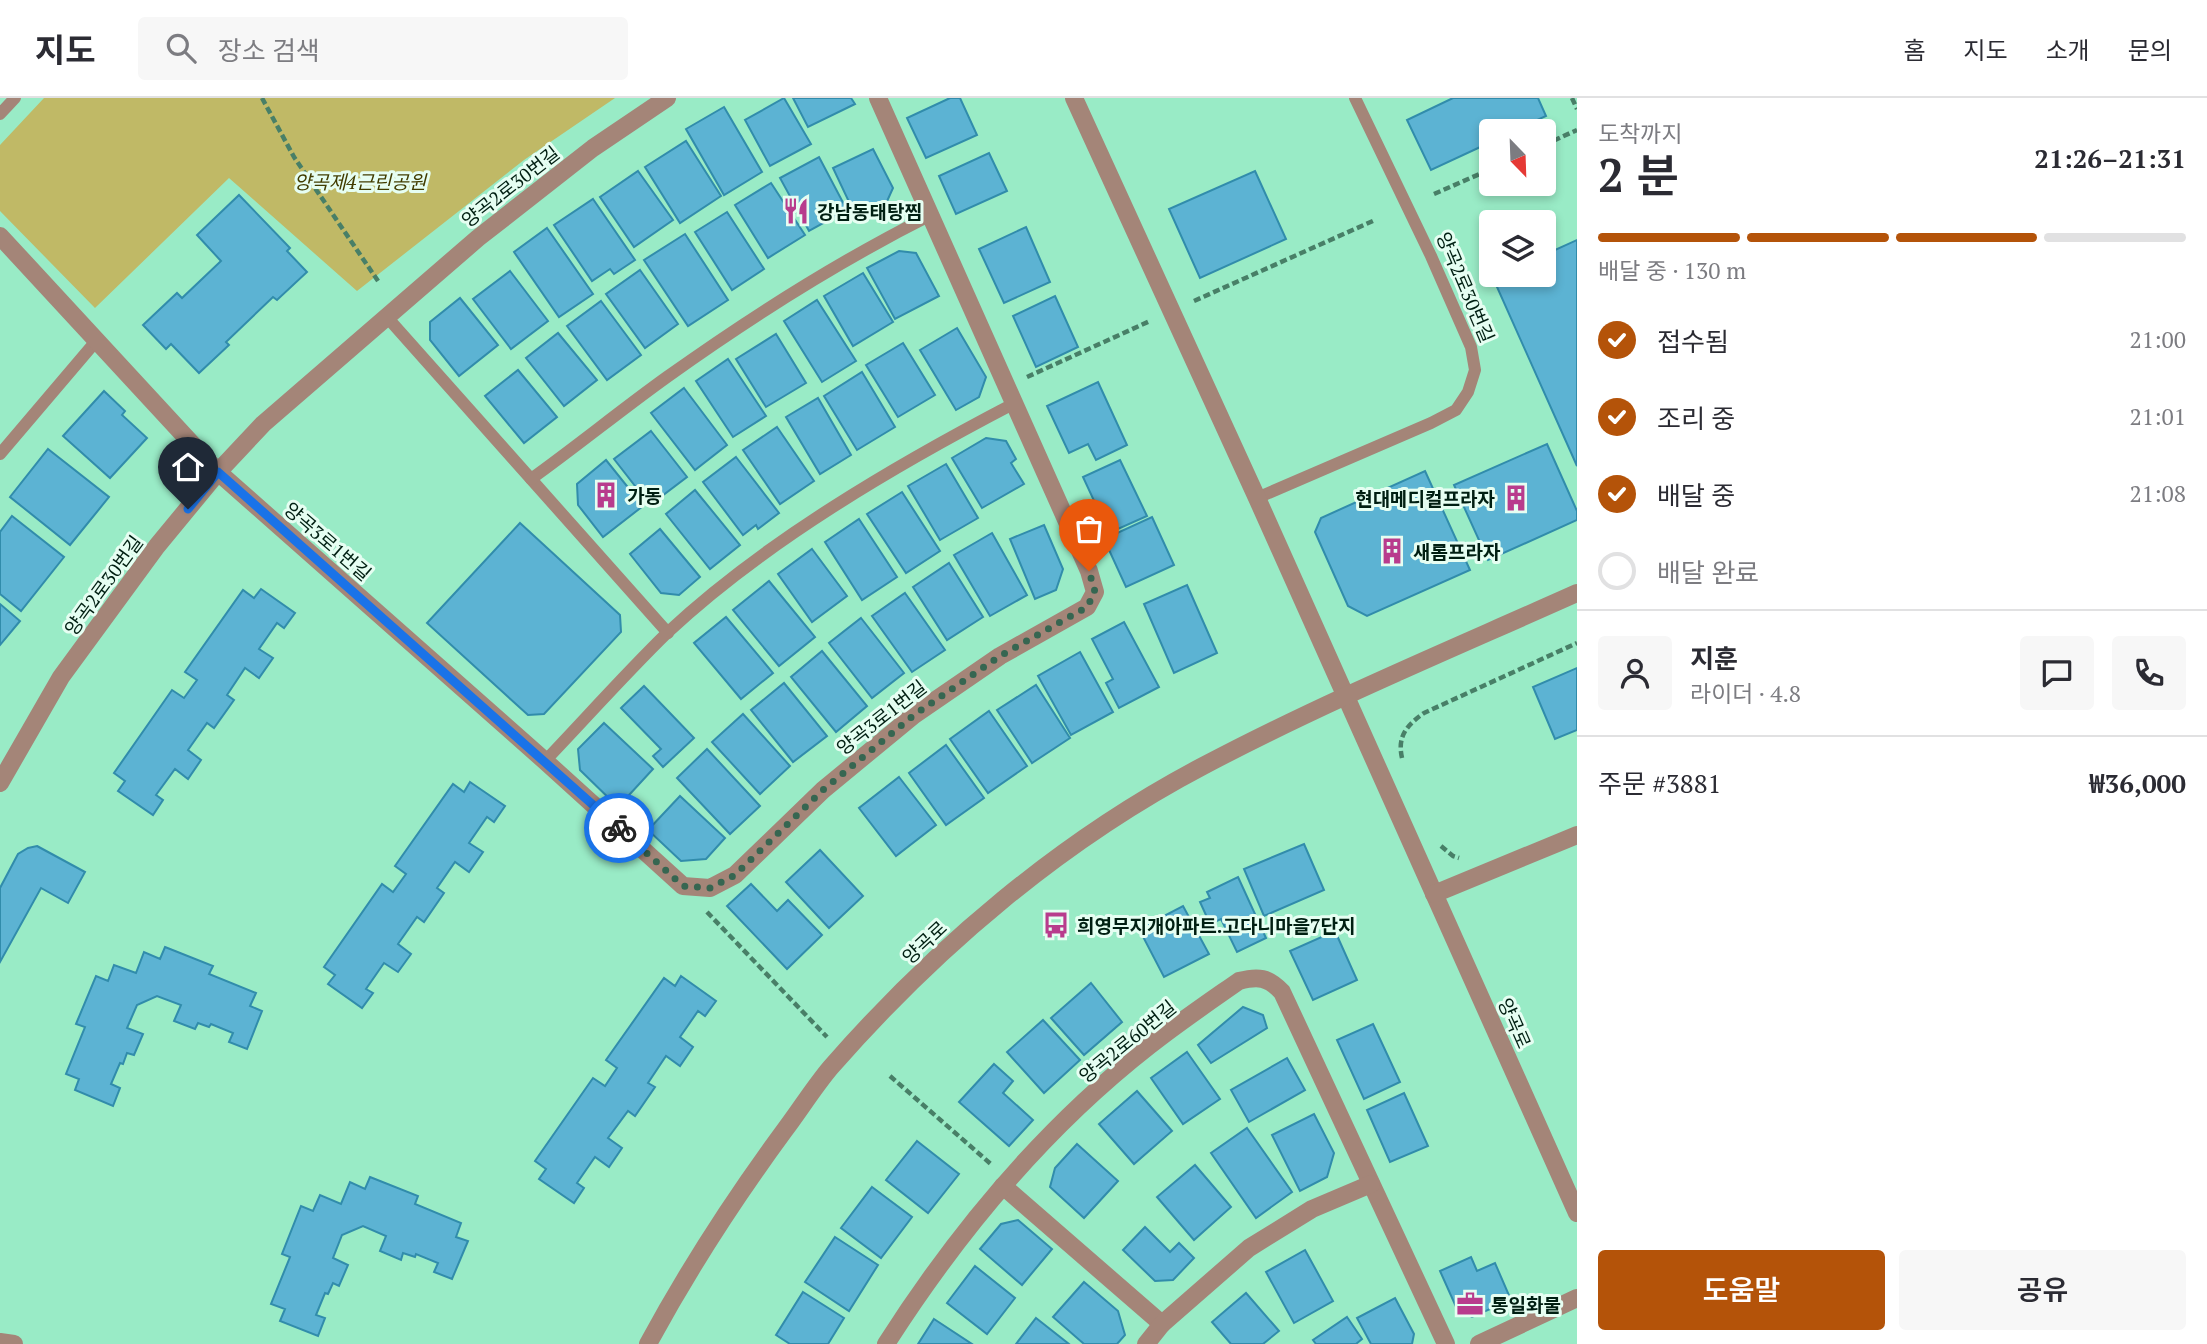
<!DOCTYPE html>
<html lang="ko">
<head>
<meta charset="utf-8">
<style>
	body { margin:0; font-family:"PT Serif","Noto Sans KR",serif; background:#f7f7f7; color:#2b2b33; height:100vh; display:flex; flex-direction:column; font-size:26px; white-space:nowrap }
	* { box-sizing:border-box; margin:0 }
	p { font-size:23px; color:#7c7c81 }
	.icon { flex:none; width:38px; height:38px; fill:none; stroke:currentColor; stroke-width:2; stroke-linecap:round; stroke-linejoin:round }
	.map { position:relative; flex:1; overflow:hidden }
	.panel { display:flex; flex-direction:column; background:#fff; width:630px }
	.panel>* { flex:none }
	.needle { width:46px; rotate:157deg }
	.fabs { position:absolute; left:1479px; top:21px; display:grid; gap:14px }
	.fabs a { display:grid; place-items:center; width:77px; height:77px; border-radius:7px; background:#fff; box-shadow:0 4px 10px #0003; font-size:35px }
	.pin { position:absolute; display:grid; place-items:center; width:60px; height:60px; color:#fff; margin:-72px -30px; border-radius:50% 50% 50% 0; rotate:-45deg; box-shadow:0 0 7px #0007 }
	.pin .icon { rotate:45deg }
	.courier { position:absolute; display:grid; place-items:center; width:70px; height:70px; margin:-35px; border:5px solid #1a73e8; border-radius:50%; background:#fff; color:#222; box-shadow:0 2px 9px #0007 }
	.summary em { font-style:normal; font-weight:600 }
	.summary div { display:flex; flex-direction:column-reverse }
	.summary { display:flex; align-items:center; justify-content:space-between; height:119px; padding:0 21px }
	h1 { font-size:46px; font-weight:600; line-height:52px }
	.bar { display:grid; grid-template-columns:repeat(4,1fr); gap:10px 7px; align-content:center; height:84px; padding:0 21px }
	.bar i { height:9px; border-radius:5px; background:#e1e1e2 }
	.bar .on { background:#b45309 }
	.bar p { grid-column:span 4 }
	.line { display:flex; align-items:center; gap:18px; padding:0 21px; border-top:2px solid #e1e1e2 }
	.line div { flex:1 }
	.round { display:grid; place-items:center; flex:none; width:74px; height:74px; border-radius:7px; background:#f7f7f7 }
	ol { padding:0 21px; list-style:none }
	li { display:flex; align-items:center; gap:21px; height:77px }
	li p { margin-inline-start:auto }
	li .icon { padding:7px; border-radius:50%; background:#b45309; color:#fff; stroke-width:4 }
	li:last-child { color:#7c7c81 }
	li i { width:38px; height:38px; border:4px solid #e1e1e2; border-radius:50% }
	.primary-button { display:flex; gap:14px; margin-top:auto; padding:14px 21px }
	.primary-button a { flex:1; height:80px; border-radius:7px; background:#b45309; color:#fff; font-size:28px; font-weight:600; line-height:80px; text-align:center }
	.primary-button a+a { background:#f7f7f7; color:#2b2b33 }
	header { display:flex; align-items:center; gap:42px; box-sizing:border-box; height:98px; padding:0 35px; background:#fff; border-bottom:2px solid #e1e1e2 }
	header strong { font-size:33px }
	nav { display:flex; gap:38px; margin-inline-start:auto; font-size:24px }
	.search { width:490px; height:63px; background:#f7f7f7; display:flex; align-items:center; gap:18px; box-sizing:border-box; padding:0 24px; border-radius:7px; color:#7c7c81; font-size:26px }
	main { display:flex; flex:1; min-height:0 }
	.map>svg:first-child { display:block }
	.green { fill:#c0b966 }
	.building { fill:#5cb3d3; stroke:#318cab; stroke-width:2 }
	.lines { fill:none; stroke-linecap:round; stroke-linejoin:round }
	.path { stroke:#487f67; stroke-width:4.5; stroke-dasharray:7 3.5; stroke-linecap:butt }
	.service { stroke:#a48578; stroke-width:12 }
	.minor { stroke:#a48578; stroke-width:18 }
	.tertiary { stroke:#a48578; stroke-width:18 }
	.done { stroke:#366651; stroke-width:7; stroke-dasharray:0 12.6 }
	.route { stroke:#1a73e8; stroke-width:9 }
	.labels { text-anchor:middle; dominant-baseline:central; stroke-width:6; stroke-linejoin:round; paint-order:stroke }
	.park-label { font-size:19px; font-style:italic; fill:#413c00; stroke:#e6fef2 }
	.street-label { font-size:19px; fill:#001f12; stroke:#e6fef2 }
	.poi-label { font-size:19px; font-weight:bold; fill:#001f12; stroke:#e6fef2; text-anchor:start }
</style>
</head>
<body>
<header>
<strong>지도</strong>
<div class="search"><svg class="icon" aria-label="search" viewBox="0 0 24 24"><circle cx="10" cy="10" r="6"/><path d="M15 15l6 6"/></svg>장소 검색</div>
<nav><a>홈</a><a>지도</a><a>소개</a><a>문의</a></nav>
</header>
<main>
<div class="map">
<svg width="1577" height="1246" viewBox="0 0 1577 1246">
	<rect width="100%" height="100%" fill="#99ebc6"/>
	<polygon class="green" points="44,0 615,0 524,62 357,193 229,80 95,210 0,113 0,47"/>
	<g class="building">
		<polygon points="784,0 811,46 770,68 745,22"/>
		<polygon points="793,0 851,0 855,6 808,29"/>
		<polygon points="950,0 960,0 977,37 926,60 907,20"/>
		<polygon points="1453,0 1538,0 1546,18 1513,33 1491,33 1491,44 1431,72 1407,22"/>
		<polygon points="724,9 762,74 724,97 686,31"/>
		<polygon points="686,43 721,98 680,125 645,69"/>
		<polygon points="873,51 893,90 884,110 858,123 833,70"/>
		<polygon points="989,55 1007,93 956,116 939,78"/>
		<polygon points="819,59 847,112 809,133 780,80"/>
		<polygon points="638,73 673,122 634,149 600,99"/>
		<polygon points="1255,73 1286,141 1200,180 1169,111"/>
		<polygon points="771,85 805,137 768,160 735,107"/>
		<polygon points="239,97 290,150 287,153 307,174 277,202 273,199 226,244 229,247 199,275 171,246 166,251 143,227 177,195 182,200 221,163 197,137"/>
		<polygon points="593,101 635,162 614,176 610,171 592,183 554,127"/>
		<polygon points="727,114 764,171 732,192 695,134"/>
		<polygon points="1026,129 1050,184 1004,205 979,151"/>
		<polygon points="547,130 593,196 559,219 514,154"/>
		<polygon points="685,136 728,202 688,228 644,162"/>
		<polygon points="1577,142 1577,368 1493,180 1500,177 1544,177 1544,157"/>
		<polygon points="899,153 916,155 939,198 895,221 867,170"/>
		<polygon points="640,172 678,226 645,250 606,196"/>
		<polygon points="510,173 548,223 511,251 473,201"/>
		<polygon points="863,175 893,224 853,248 824,198"/>
		<polygon points="1055,198 1078,249 1036,269 1013,218"/>
		<polygon points="460,200 498,247 459,278 430,242 430,224"/>
		<polygon points="817,202 856,263 822,284 784,223"/>
		<polygon points="601,203 641,257 607,282 567,228"/>
		<polygon points="957,230 986,279 979,299 956,312 920,252"/>
		<polygon points="558,235 597,282 564,308 526,260"/>
		<polygon points="776,236 806,285 766,309 736,261"/>
		<polygon points="903,245 935,297 898,319 866,267"/>
		<polygon points="728,261 766,318 733,339 696,283"/>
		<polygon points="518,272 557,319 524,345 485,298"/>
		<polygon points="862,274 895,329 857,352 824,298"/>
		<polygon points="1098,284 1127,347 1096,362 1088,346 1069,355 1047,308"/>
		<polygon points="684,290 727,347 695,372 651,315"/>
		<polygon points="104,293 125,313 122,317 147,340 110,380 63,338"/>
		<polygon points="818,300 851,357 820,376 786,319"/>
		<polygon points="777,329 814,383 780,406 743,352"/>
		<polygon points="651,333 687,379 650,407 614,361"/>
		<polygon points="986,340 1006,343 1016,361 1011,365 1024,386 982,410 952,360"/>
		<polygon points="1547,346 1577,413 1577,422 1488,462 1454,387"/>
		<polygon points="48,351 109,399 70,447 10,399"/>
		<polygon points="736,359 779,415 758,431 756,427 743,437 703,384"/>
		<polygon points="606,362 643,408 603,439 578,407 577,386"/>
		<polygon points="1120,362 1147,418 1109,435 1083,379"/>
		<polygon points="946,366 978,420 940,442 908,388"/>
		<polygon points="1425,373 1470,472 1367,518 1348,508 1315,434 1321,420"/>
		<polygon points="695,392 740,447 710,471 666,416"/>
		<polygon points="902,394 940,453 906,475 867,416"/>
		<polygon points="12,418 64,459 21,513 0,496 0,434"/>
		<polygon points="1152,419 1174,467 1126,489 1104,441"/>
		<polygon points="859,421 897,479 862,502 825,444"/>
		<polygon points="520,425 620,517 621,534 544,616 528,617 427,525"/>
		<polygon points="1044,427 1063,471 1056,492 1035,501 1010,441"/>
		<polygon points="660,431 700,479 679,497 661,495 630,456"/>
		<polygon points="992,435 1027,497 990,518 954,457"/>
		<polygon points="812,451 847,498 812,524 778,476"/>
		<polygon points="949,465 983,519 947,542 913,489"/>
		<polygon points="769,483 815,539 779,568 733,512"/>
		<polygon points="1187,487 1217,555 1174,575 1144,506"/>
		<polygon points="261,491 295,515 284,530 277,525 259,551 273,560 259,580 245,570 227,597 234,602 214,630 207,625 188,652 201,662 188,681 175,671 156,697 163,702 153,717 118,693 125,683 114,675 172,592 184,600 197,582 185,574 243,492 254,500"/>
		<polygon points="905,495 945,552 912,574 872,518"/>
		<polygon points="0,506 20,523 0,547"/>
		<polygon points="726,519 773,575 741,601 694,545"/>
		<polygon points="861,520 904,575 872,600 829,545"/>
		<polygon points="1124,524 1159,589 1119,610 1106,585 1113,581 1092,541"/>
		<polygon points="822,553 867,608 836,634 791,579"/>
		<polygon points="1080,554 1113,614 1071,637 1038,578"/>
		<polygon points="1577,570 1577,632 1555,641 1533,589"/>
		<polygon points="784,585 827,638 793,664 751,612"/>
		<polygon points="1036,587 1070,640 1032,665 997,612"/>
		<polygon points="644,588 694,640 663,669 653,658 661,651 621,610"/>
		<polygon points="989,613 1027,668 988,695 950,641"/>
		<polygon points="743,616 790,668 760,696 712,644"/>
		<polygon points="604,625 653,671 618,709 580,672 578,651"/>
		<polygon points="946,647 984,700 946,727 909,675"/>
		<polygon points="707,651 760,708 730,736 677,680"/>
		<polygon points="899,679 936,727 896,758 859,710"/>
		<polygon points="470,684 505,708 494,724 487,719 469,745 483,754 469,774 455,764 437,790 444,795 424,824 417,819 398,846 411,856 398,874 384,865 366,891 373,895 362,910 328,886 335,877 324,869 382,786 393,794 406,776 395,768 453,686 464,694"/>
		<polygon points="680,698 725,740 706,761 681,763 648,732"/>
		<polygon points="1304,746 1324,792 1264,818 1244,771"/>
		<polygon points="37,748 85,774 68,805 41,790 0,864 0,790 18,756 28,750"/>
		<polygon points="820,752 863,798 829,830 786,784"/>
		<polygon points="1238,779 1266,840 1237,854 1221,821 1210,826 1200,804 1210,800 1207,794"/>
		<polygon points="751,786 777,813 788,802 822,837 787,871 727,808"/>
		<polygon points="1183,808 1209,856 1164,879 1139,831"/>
		<polygon points="1335,833 1357,882 1313,902 1290,853"/>
		<polygon points="165,849 213,868 209,876 256,895 250,908 262,913 247,951 229,944 233,935 211,926 209,929 198,925 195,931 174,923 181,907 157,898 137,907 127,930 143,936 134,957 127,955 123,966 120,965 111,986 120,990 113,1008 75,992 79,981 66,976 85,929 76,926 96,878 108,883 114,867 136,875 144,854 160,861"/>
		<polygon points="681,878 716,903 705,918 698,913 680,939 693,949 680,968 666,958 648,985 655,989 635,1018 628,1013 608,1040 622,1050 609,1069 595,1059 577,1085 584,1090 574,1105 539,1081 546,1071 535,1063 593,980 605,988 617,970 606,962 664,880 675,888"/>
		<polygon points="1091,885 1122,924 1084,957 1051,920"/>
		<polygon points="1243,909 1263,917 1267,930 1211,965 1198,947"/>
		<polygon points="1043,922 1080,962 1044,995 1007,954"/>
		<polygon points="1373,926 1400,984 1364,1001 1337,942"/>
		<polygon points="1187,954 1220,1001 1183,1026 1151,980"/>
		<polygon points="1287,960 1305,992 1249,1024 1231,992"/>
		<polygon points="994,966 1013,983 1003,995 1033,1022 1009,1048 959,1004"/>
		<polygon points="1137,993 1172,1033 1134,1066 1099,1026"/>
		<polygon points="1404,995 1428,1048 1390,1064 1367,1012"/>
		<polygon points="1314,1016 1334,1055 1327,1079 1300,1093 1272,1037"/>
		<polygon points="1247,1030 1292,1094 1256,1120 1211,1055"/>
		<polygon points="917,1043 959,1076 928,1115 886,1082"/>
		<polygon points="1077,1046 1118,1083 1084,1120 1050,1089 1055,1070"/>
		<polygon points="1195,1067 1231,1109 1194,1142 1157,1099"/>
		<polygon points="370,1079 418,1098 415,1106 461,1125 456,1139 468,1143 452,1181 434,1174 438,1165 416,1156 415,1159 403,1155 401,1162 380,1153 386,1138 363,1128 342,1137 333,1160 348,1167 339,1188 333,1185 328,1196 325,1195 316,1217 325,1220 318,1238 280,1223 285,1211 271,1206 290,1159 282,1156 301,1108 313,1113 320,1097 341,1106 350,1084 365,1091"/>
		<polygon points="872,1089 912,1119 881,1160 841,1130"/>
		<polygon points="1018,1122 1052,1151 1022,1187 980,1151 1001,1126"/>
		<polygon points="1145,1129 1170,1154 1179,1145 1194,1160 1173,1182 1155,1183 1123,1152"/>
		<polygon points="835,1139 878,1167 849,1213 805,1184"/>
		<polygon points="1305,1152 1333,1203 1294,1225 1266,1174"/>
		<polygon points="1471,1159 1477,1173 1495,1165 1511,1202 1472,1219 1457,1211 1440,1173"/>
		<polygon points="975,1168 1015,1200 987,1236 947,1205"/>
		<polygon points="1084,1184 1118,1213 1125,1237 1117,1246 1084,1246 1053,1219"/>
		<polygon points="803,1194 844,1220 828,1246 790,1246 776,1237"/>
		<polygon points="1246,1195 1279,1233 1263,1246 1231,1246 1212,1224"/>
		<polygon points="1395,1200 1414,1236 1412,1246 1371,1246 1357,1220"/>
		<polygon points="1347,1219 1362,1241 1356,1246 1316,1246 1313,1242"/>
		<polygon points="1036,1220 1069,1246 1016,1246"/>
		<polygon points="934,1221 972,1246 918,1246"/>
	</g>
	<g class="lines">
		<g class="path">
			<polyline points="262,0 294,59 380,186"/>
			<polyline points="1572,0 1577,11"/>
			<polyline points="1544,47 1577,32"/>
			<polyline points="1434,96 1491,71"/>
			<polyline points="1194,203 1375,122"/>
			<polyline points="1027,279 1150,223"/>
			<path d="M1402 660C1397 638 1407 627 1424 615L1577 545"/>
			<polyline points="1441,748 1453,758 1459,760"/>
			<polyline points="707,814 827,939"/>
			<polyline points="890,978 992,1067"/>
		</g>
		<g class="service">
			<polyline points="0,16 15,0"/>
			<polyline points="386,218 668,535"/>
			<polyline points="0,356 97,242"/>
			<path d="M531 381C577 348 621 312 667 279 751 219 839 163 931 117"/>
			<polyline points="1257,400 1431,325 1456,312 1468,294 1475,272 1471,249 1431,158 1355,0"/>
			<path d="M545 663C586 620 625 576 667 535 764 444 896 367 1013 306"/>
		</g>
		<g class="minor">
			<polyline points="1074,0 1257,400 1577,1115"/>
			<polyline points="0,138 218,374 545,663 683,788 710,790 735,777 823,692 914,617 1000,558 1087,509 1095,494 1089,473 878,0"/>
			<polyline points="0,685 61,579 157,448 218,374 263,326 478,140 593,50 667,0"/>
			<polyline points="1434,796 1577,737"/>
			<polyline points="1003,1088 1162,1226"/>
			<polyline points="0,1244 14,1246"/>
			<path d="M886 1246C957 1135 1044 1030 1149 948 1178 925 1209 904 1239 883 1258 878 1268 879 1282 894L1446 1246"/>
			<polyline points="1146,1246 1162,1226 1249,1150 1312,1111 1371,1086"/>
			<polyline points="1479,1246 1577,1200"/>
		</g>
		<path class="tertiary" d="M648 1246C688 1172 734 1101 784 1033 800 1012 814 989 831 969 936 849 1062 742 1203 668 1324 604 1452 551 1577 495"/>
	</g>
	<g class="lines">
		<polyline class="done" points="619,730 683,788 710,790 735,777 823,692 914,617 1000,558 1087,509 1095,494 1089,473"/>
		<polyline class="route" points="188,411 218,374 619,730"/>
	</g>
	<defs>
		<g id="restaurant-bare" transform="scale(2.1)"><path d="M-5-6h1v4h1v-4h1v4h1v-4h1v5L-1.5 .5V6h-2V.5L-5-1ZM5-6V6H3V1.5H1.5Q1.5-4 5-6Z" fill="#b83c8d" stroke="#e6fef2" stroke-width="2.5" paint-order="stroke"/></g>
		<g id="building-bare" transform="scale(2.1)"><path d="M-4-6H4V6H1V3H-1V6H-4ZM-2.5-4.3h1.7v1.8h-1.7ZM.8-4.3h1.7v1.8H.8ZM-2.5-1h1.7V.8h-1.7ZM.8-1h1.7V.8H.8Z" fill="#b83c8d" stroke="#e6fef2" stroke-width="2.5" paint-order="stroke"/></g>
		<g id="bus-bare" transform="scale(2.1)"><path d="M-5-6H5V4H4V6H2V4H-2V6H-4V4H-5ZM-3.5-4V0h7V-4ZM-3.5 1.2v1.5H-2V1.2ZM2 1.2v1.5H3.5V1.2Z" fill="#b83c8d" stroke="#e6fef2" stroke-width="2.5" paint-order="stroke"/></g>
		<g id="office-bare" transform="scale(2.1)"><path d="M-6-3h4V-5.5h4V-3h4V5H-6ZM-1-4.5V-3h2v-1.5ZM-6 0V1H6V0Z" fill="#b83c8d" stroke="#e6fef2" stroke-width="2.5" paint-order="stroke"/></g>
	</defs>
	<g fill-rule="evenodd">
		<use href="#restaurant-bare" x="796" y="113"/>
		<use href="#building-bare" x="606" y="397"/>
		<use href="#building-bare" x="1516" y="400"/>
		<use href="#building-bare" x="1392" y="453"/>
		<use href="#bus-bare" x="1056" y="827"/>
		<use href="#office-bare" x="1470" y="1206"/>
	</g>
	<g class="labels">
		<g class="park-label">
			<text x="360" y="83">양곡제4근린공원</text>
		</g>
		<g class="street-label">
			<text transform="translate(510 88) rotate(-38)">양곡2로30번길</text>
			<text transform="translate(1466 189) rotate(67)">양곡2로30번길</text>
			<text transform="translate(328 443) rotate(41)">양곡3로1번길</text>
			<text transform="translate(103 487) rotate(-54)">양곡2로30번길</text>
			<text transform="translate(881 619) rotate(-38)">양곡3로1번길</text>
			<text transform="translate(924 844) rotate(-43)">양곡로</text>
			<text transform="translate(1515 925) rotate(66)">양곡로</text>
			<text transform="translate(1127 943) rotate(-39)">양곡2로60번길</text>
		</g>
		<g class="poi-label">
			<text x="817" y="113">강남동태탕찜</text>
			<text x="627" y="397">가동</text>
			<text x="1495" y="400" text-anchor="end">현대메디컬프라자</text>
			<text x="1413" y="453">새롬프라자</text>
			<text x="1077" y="827">희영무지개아파트.고다니마을7단지</text>
			<text x="1491" y="1206">통일화물</text>
		</g>
	</g>
</svg>
<div class="fabs">
<a><svg class="needle" viewBox="-14 -14 28 28"><path d="M0-13l5 13h-10z" fill="#e53935"/><path d="M0 13l5-13h-10z" fill="#7c7c81"/></svg></a>
<a><svg class="icon" aria-label="layers" viewBox="0 0 24 24"><path d="M12 4l9 5-9 5-9-5zM3 14l9 5 9-5"/></svg></a>
</div>
<div class="pin" style="left:1089px;top:473px;background:#ea580c"><svg class="icon" aria-label="bag" viewBox="0 0 24 24"><path d="M5 8h14l-1 12H6zM9 8a3 3 0 0 1 6 0"/></svg></div>
<div class="pin" style="left:188px;top:411px;background:#1f2937"><svg class="icon" aria-label="home" viewBox="0 0 24 24"><path d="M3 11l9-7 9 7M6 9v11h12V9"/></svg></div>
<div class="courier" style="left:619px;top:730px"><svg class="icon" aria-label="bike" viewBox="0 0 24 24"><circle cx="6" cy="16" r="4"/><circle cx="18" cy="16" r="4"/><path d="M6 16l4-8h5l3 8M10 8l3 8H6M13 5h3"/></svg></div>
</div>
<section class="panel">
<div class="summary"><div><h1>2 분</h1><p>도착까지</p></div><em>21:26–21:31</em></div>
<div class="bar"><i class="on"></i><i class="on"></i><i class="on"></i><i></i><p>배달 중 · 130 m</p></div>
<ol>
<li><svg class="icon" aria-label="check" viewBox="0 0 24 24"><path d="M5 12l5 5 9-10"/></svg>접수됨<p>21:00</p></li>
<li><svg class="icon" aria-label="check" viewBox="0 0 24 24"><path d="M5 12l5 5 9-10"/></svg>조리 중<p>21:01</p></li>
<li><svg class="icon" aria-label="check" viewBox="0 0 24 24"><path d="M5 12l5 5 9-10"/></svg>배달 중<p>21:08</p></li>
<li><i></i>배달 완료</li>
</ol>
<div class="line" style="height:126px"><a class="round"><svg class="icon" aria-label="person" viewBox="0 0 24 24"><circle cx="12" cy="8" r="4"/><path d="M4 21q1-7 8-7t8 7"/></svg></a><div><b>지훈</b><p>라이더 · 4.8</p></div><a class="round"><svg class="icon" aria-label="chat" viewBox="0 0 24 24"><path d="M4 5h16v11H9l-5 4z"/></svg></a><a class="round"><svg class="icon" aria-label="phone" viewBox="0 0 24 24"><path d="M5 4h4l2 5-3 2q2 4 5 5l2-3 5 2v4C11 20 4 13 5 4z"/></svg></a></div>
<div class="line" style="height:91px"><div>주문 #3881</div><b>₩36,000</b></div>
<div class="primary-button"><a>도움말</a><a>공유</a></div>
</section>
</main>
</body>
</html>
